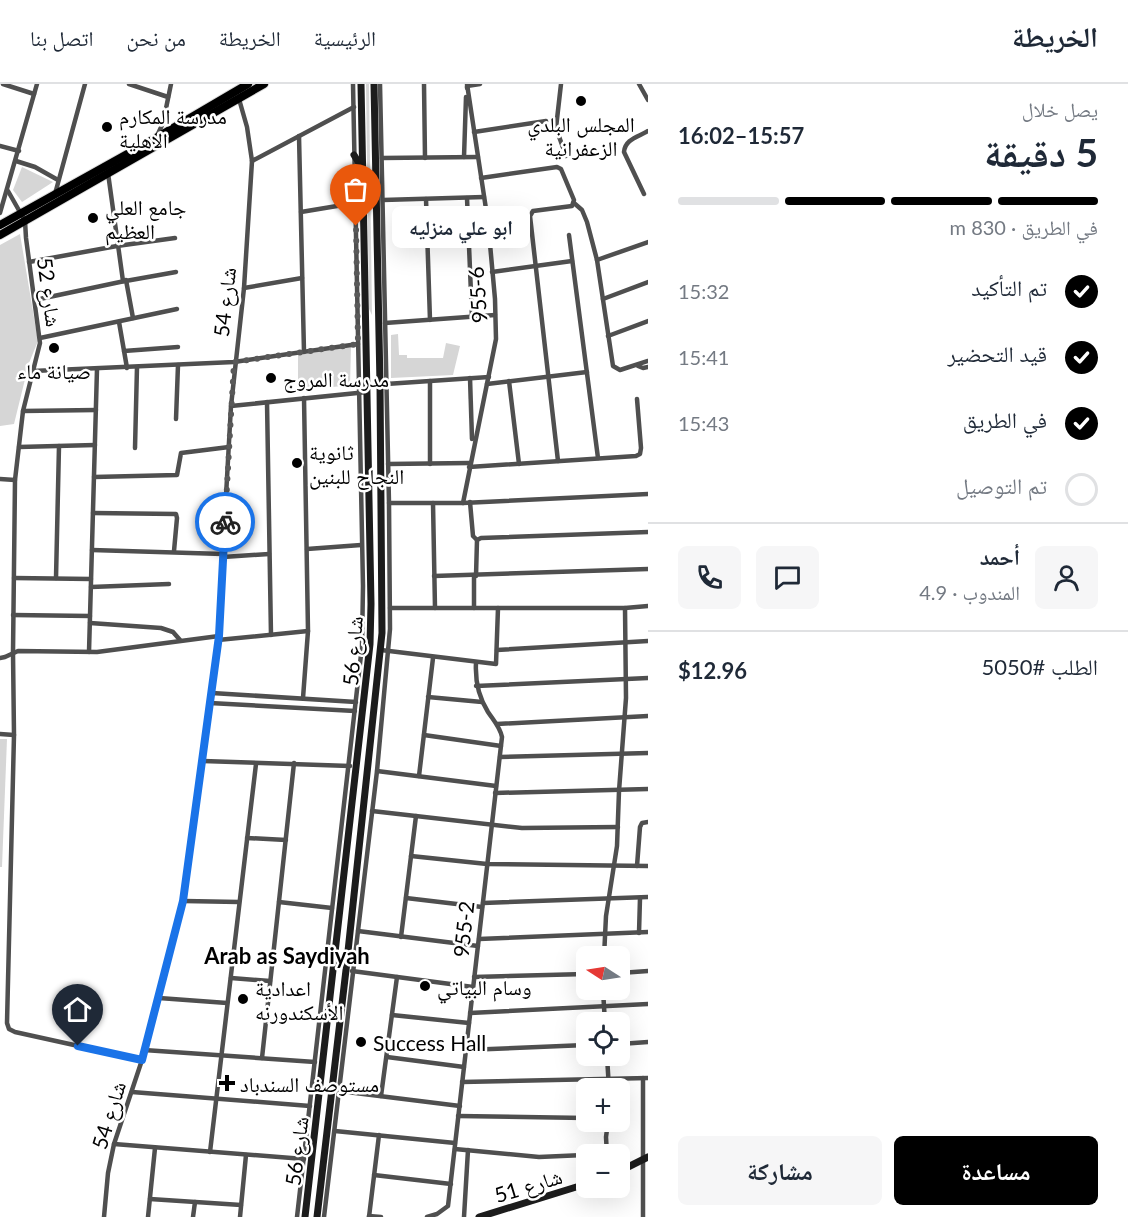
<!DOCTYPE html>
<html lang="ar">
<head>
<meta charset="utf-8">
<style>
	body { margin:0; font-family:Lato,"Noto Naskh Arabic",sans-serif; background:#f6f6f7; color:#1f2937; direction:rtl; height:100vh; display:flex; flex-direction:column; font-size:22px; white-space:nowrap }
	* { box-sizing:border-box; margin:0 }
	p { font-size:20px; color:#747a83 }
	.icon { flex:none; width:33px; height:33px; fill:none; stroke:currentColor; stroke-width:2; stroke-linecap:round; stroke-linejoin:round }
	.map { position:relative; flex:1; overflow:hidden; direction:ltr }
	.drawer { display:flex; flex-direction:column; background:#fff; width:480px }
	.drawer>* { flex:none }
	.needle { width:39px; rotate:282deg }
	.tools { position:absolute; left:576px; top:862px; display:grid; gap:12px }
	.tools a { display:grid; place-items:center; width:54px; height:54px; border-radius:9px; background:#fff; box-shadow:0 6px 24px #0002; font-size:30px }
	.pin { position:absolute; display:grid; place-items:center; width:51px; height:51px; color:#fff; margin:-62px -26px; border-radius:50% 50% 50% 0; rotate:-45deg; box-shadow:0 0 6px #0007 }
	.pin .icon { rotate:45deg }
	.courier { position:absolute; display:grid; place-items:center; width:60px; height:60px; margin:-30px; border:4px solid #1a73e8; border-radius:50%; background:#fff; color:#222; box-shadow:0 2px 8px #0007 }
	.bubble { position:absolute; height:42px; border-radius:9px; background:#fff; box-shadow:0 6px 24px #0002; font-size:20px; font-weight:700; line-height:42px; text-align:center; direction:rtl }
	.headline em { font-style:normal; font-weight:700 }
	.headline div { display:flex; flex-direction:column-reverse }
	.headline { display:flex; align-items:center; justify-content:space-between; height:102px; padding:0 30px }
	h1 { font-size:39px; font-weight:700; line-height:45px }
	.bar { display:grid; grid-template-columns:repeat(4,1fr); gap:9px 6px; align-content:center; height:72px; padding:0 30px }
	.bar i { height:8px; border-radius:4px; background:#e0e1e3 }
	.bar .active { background:#000 }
	.bar p { grid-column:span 4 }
	.line { display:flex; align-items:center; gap:15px; padding:0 30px; border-top:2px solid #e0e1e3 }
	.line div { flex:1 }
	.round { display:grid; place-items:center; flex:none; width:63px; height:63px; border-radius:9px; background:#f6f6f7 }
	ol { padding:0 30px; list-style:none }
	li { display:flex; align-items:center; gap:18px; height:66px }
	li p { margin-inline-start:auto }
	li .icon { padding:6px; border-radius:50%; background:#000; color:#fff; stroke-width:4 }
	li:last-child { color:#747a83 }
	li i { width:33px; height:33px; border:3px solid #e0e1e3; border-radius:50% }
	.action { display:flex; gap:12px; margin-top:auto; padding:12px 30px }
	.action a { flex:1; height:69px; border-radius:9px; background:#000; color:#fff; font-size:24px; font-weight:700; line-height:69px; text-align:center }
	.action a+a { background:#f6f6f7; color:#1f2937 }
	header { display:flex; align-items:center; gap:36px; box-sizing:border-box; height:84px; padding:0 30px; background:#fff; border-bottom:2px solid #e0e1e3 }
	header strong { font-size:28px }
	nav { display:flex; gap:33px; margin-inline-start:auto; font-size:21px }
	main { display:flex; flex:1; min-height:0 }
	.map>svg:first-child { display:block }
	.green { fill:#d6d6d6 }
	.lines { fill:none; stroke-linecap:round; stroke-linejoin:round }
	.primary-casing { stroke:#dbdbdb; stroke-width:10 }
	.street { stroke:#4f4f4f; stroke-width:4.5 }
	.secondary { stroke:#1c1c1c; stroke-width:7 }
	.primary { stroke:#000; stroke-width:8 }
	.done { stroke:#595959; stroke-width:6; stroke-dasharray:0 10.8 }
	.route { stroke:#1a73e8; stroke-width:8 }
	.poi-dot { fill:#000; stroke:#fff; stroke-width:2 }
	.labels { text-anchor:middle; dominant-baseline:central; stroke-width:5; stroke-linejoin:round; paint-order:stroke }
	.poi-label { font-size:21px; fill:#000; stroke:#fff; text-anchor:start }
	.street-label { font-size:21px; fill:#000; stroke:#fff }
	.neighbourhood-label { font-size:22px; font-weight:bold; fill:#000; stroke:#fff }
</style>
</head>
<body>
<header>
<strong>الخريطة</strong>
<nav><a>الرئيسية</a><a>الخريطة</a><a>من نحن</a><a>اتصل بنا</a></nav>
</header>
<main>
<section class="drawer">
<div class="headline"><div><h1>5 دقيقة</h1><p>يصل خلال</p></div><em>15:57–16:02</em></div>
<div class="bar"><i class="active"></i><i class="active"></i><i class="active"></i><i></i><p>في الطريق · 830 m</p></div>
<ol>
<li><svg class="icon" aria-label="check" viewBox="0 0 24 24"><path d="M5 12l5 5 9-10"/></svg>تم التأكيد<p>15:32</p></li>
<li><svg class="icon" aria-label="check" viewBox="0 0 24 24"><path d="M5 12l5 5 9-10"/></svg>قيد التحضير<p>15:41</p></li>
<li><svg class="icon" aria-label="check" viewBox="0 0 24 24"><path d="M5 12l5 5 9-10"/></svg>في الطريق<p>15:43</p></li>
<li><i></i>تم التوصيل</li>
</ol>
<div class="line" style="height:108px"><a class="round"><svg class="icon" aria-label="person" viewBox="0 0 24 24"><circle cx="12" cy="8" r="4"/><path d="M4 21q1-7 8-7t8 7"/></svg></a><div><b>أحمد</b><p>المندوب · 4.9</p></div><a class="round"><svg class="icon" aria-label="chat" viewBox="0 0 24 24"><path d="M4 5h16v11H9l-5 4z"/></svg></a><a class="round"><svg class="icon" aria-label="phone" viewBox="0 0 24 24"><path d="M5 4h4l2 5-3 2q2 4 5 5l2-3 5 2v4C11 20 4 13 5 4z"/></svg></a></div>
<div class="line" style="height:78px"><div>الطلب #5050</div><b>$12.96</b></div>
<div class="action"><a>مساعدة</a><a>مشاركة</a></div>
</section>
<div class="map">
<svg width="648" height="1133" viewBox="0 0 648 1133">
	<rect width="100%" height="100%" fill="#fff"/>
	<g class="green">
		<polygon points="366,0 369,0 372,231 369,225"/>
		<polygon points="22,83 53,98 22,118 13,106"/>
		<polygon points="20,150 38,257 29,279 14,340 0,342 0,161"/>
		<polygon points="398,250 399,271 407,271 407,274 443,274 446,259 460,262 453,291 391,294 391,251"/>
		<polygon points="351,263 350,301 298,307 298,271"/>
		<polygon points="0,655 7,655 2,783 0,783"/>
	</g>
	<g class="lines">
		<g class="primary-casing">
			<g id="primary">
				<polyline points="0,141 156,54 248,0"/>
				<polyline points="0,151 264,0"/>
			</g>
		</g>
		<g class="street">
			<polyline points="3,0 34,10"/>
			<polyline points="129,0 168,13"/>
			<polyline points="424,0 425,74"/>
			<polyline points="561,0 556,44 566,72"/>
			<polyline points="639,0 648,16"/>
			<polyline points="467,4 467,2 480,0"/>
			<polyline points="474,48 546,37"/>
			<polyline points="157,52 163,39 171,0"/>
			<polyline points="299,52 304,268"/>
			<polyline points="0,62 19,67"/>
			<polyline points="464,73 466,13"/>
			<polyline points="382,74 478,73"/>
			<polyline points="16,77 35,83 58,96"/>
			<polyline points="252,77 354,23"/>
			<polyline points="108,89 123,197"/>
			<polyline points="481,94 557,83 561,85 574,116 572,122 533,127 530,132 558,377"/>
			<polyline points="8,107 25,137 26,154 40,259 23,327 15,396 13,569 14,651 7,939 9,945 15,948 142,976"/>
			<polyline points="55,110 85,0"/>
			<path d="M644 110 624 68C625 55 638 53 648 47"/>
			<polyline points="467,114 472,233"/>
			<polyline points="426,115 430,236"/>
			<polyline points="383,116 484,113"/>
			<polyline points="574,119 582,126 587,138 597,176 613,282 620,286 648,277"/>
			<polyline points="301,128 355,119"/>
			<polyline points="0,129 37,0"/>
			<polyline points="569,151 598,374"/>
			<polyline points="597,176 648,158"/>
			<polyline points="29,178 117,162 175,154"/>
			<polyline points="492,188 572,177"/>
			<polyline points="126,196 133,234"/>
			<polyline points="244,204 302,194"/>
			<polyline points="603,215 648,198"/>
			<polyline points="35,216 120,198 176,188"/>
			<polyline points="119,238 127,284"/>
			<polyline points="385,239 495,231"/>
			<polyline points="608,252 648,237"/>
			<polyline points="40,254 177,225"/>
			<polyline points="124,267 178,263"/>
			<polyline points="638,282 643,284 648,283"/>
			<polyline points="33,287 234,278 358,260"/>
			<polyline points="470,294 472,355"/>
			<polyline points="430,297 430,380"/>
			<polyline points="509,297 519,380"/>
			<polyline points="386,300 489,293"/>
			<polyline points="487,300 587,288"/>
			<polyline points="267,318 271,551"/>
			<polyline points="231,322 367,308"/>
			<polyline points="23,327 96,326"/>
			<polyline points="176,335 178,281"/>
			<polyline points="19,363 95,361"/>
			<polyline points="135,364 137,283"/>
			<polyline points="388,380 470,379"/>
			<polyline points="469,383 636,372 640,370 641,364 637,315"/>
			<polyline points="94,393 177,391 181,369 229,363"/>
			<polyline points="0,395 15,396"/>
			<polyline points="470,418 473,452 477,456 476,492"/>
			<polyline points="389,419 463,419 648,410"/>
			<polyline points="433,419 435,524"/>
			<polyline points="463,419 496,255 495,215 488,138 467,0"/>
			<polyline points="93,429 176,430 177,434 174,467"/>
			<polyline points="477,456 481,454 648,448"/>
			<polyline points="307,465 361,461"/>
			<polyline points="92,466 223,470"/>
			<polyline points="223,473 269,470"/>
			<polyline points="434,492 648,485"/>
			<polyline points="474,492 474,524"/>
			<polyline points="14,494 91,495"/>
			<polyline points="56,494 59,362"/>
			<polyline points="91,503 169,500"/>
			<polyline points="390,524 625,524 648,522"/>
			<polyline points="13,531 90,532"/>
			<polyline points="90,539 161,544 173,548 180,556"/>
			<polyline points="218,556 308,547"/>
			<polyline points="381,566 496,580 498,524"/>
			<polyline points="497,566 648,557"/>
			<polyline points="89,568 97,285"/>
			<polyline points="0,574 5,573 18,567 97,568 219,552"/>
			<polyline points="476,602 648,594"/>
			<polyline points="212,609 356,618"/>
			<polyline points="428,613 482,618"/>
			<polyline points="303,614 308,547 304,314"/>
			<polyline points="210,619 355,627"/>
			<polyline points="497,640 648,632"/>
			<polyline points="0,650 14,651"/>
			<polyline points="424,651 501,662"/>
			<polyline points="500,673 648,669"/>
			<polyline points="203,677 350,682"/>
			<polyline points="377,687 496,702"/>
			<polyline points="419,692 433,574"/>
			<polyline points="495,709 648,705"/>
			<polyline points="372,727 522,744 618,743"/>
			<polyline points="247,754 286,756"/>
			<polyline points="411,772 487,780 648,782"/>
			<polyline points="637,782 640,743 642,739 648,738"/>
			<polyline points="406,814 482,823"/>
			<polyline points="184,817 239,818"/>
			<polyline points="279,818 332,824"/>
			<polyline points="483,819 648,813"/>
			<polyline points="358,847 478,862"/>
			<polyline points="639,849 640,814"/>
			<polyline points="401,853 416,732"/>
			<polyline points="479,855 648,848"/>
			<polyline points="604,873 606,832 617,762 619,707 626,614 625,524"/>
			<polyline points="352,887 473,903"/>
			<polyline points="620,889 648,887"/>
			<polyline points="474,893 586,890"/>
			<polyline points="231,894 270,897"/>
			<polyline points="603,906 605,939"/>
			<polyline points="159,914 227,919"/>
			<polyline points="470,929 648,920"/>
			<polyline points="392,931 469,939"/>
			<polyline points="620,960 648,958"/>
			<polyline points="144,966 315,978"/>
			<polyline points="466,966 586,961"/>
			<polyline points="607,972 609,1005"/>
			<polyline points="387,973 464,983"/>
			<polyline points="262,974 294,679"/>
			<polyline points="643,994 643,1133"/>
			<polyline points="462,998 648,994"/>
			<polyline points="339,1007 460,1022"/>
			<polyline points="132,1008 310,1022"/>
			<polyline points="381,1012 397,893"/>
			<polyline points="458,1032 586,1034"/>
			<polyline points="335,1047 455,1059"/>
			<polyline points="114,1060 304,1075"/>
			<polyline points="455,1065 539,1073 607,1070"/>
			<polyline points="210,1068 256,680"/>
			<polyline points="607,1071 606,1053 608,1038"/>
			<polyline points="374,1091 451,1100"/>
			<polyline points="150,1115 241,1121"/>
			<polyline points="369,1132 381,1133"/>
			<polyline points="104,1133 108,1089 114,1060 142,976 184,817 218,556 231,322 244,204 252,77 247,43 239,15"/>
			<polyline points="148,1133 155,1064"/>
			<polyline points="193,1133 195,1118"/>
			<polyline points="240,1133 246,1071"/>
			<polyline points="297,1133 362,562 363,502 353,0"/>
			<polyline points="324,1133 377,687 390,545 389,419 380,0"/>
			<polyline points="369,1133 379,1051"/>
			<path d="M427 1133 437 1130 448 1122 502 653C500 643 494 637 488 628 478 612 475 597 476 579"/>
			<polyline points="464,1133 468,1066"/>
		</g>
		<g class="secondary">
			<polyline points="354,71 362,84"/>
			<polyline points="620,1087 648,1073"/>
			<polyline points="305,1133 370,560 371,520 361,0"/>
			<polyline points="317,1133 346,886 382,549 380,300 374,0"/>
			<polyline points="479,1133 586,1100"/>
		</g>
		<use href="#primary" class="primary"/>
	</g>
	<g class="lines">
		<polyline class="done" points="225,438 234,278 358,260 356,142"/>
		<polyline class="route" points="78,962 142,976 183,817 219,552 225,438"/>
	</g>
	<g class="poi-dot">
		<circle cx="581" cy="17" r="6"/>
		<circle cx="107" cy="43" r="6"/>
		<circle cx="93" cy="134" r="6"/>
		<circle cx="54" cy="264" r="6"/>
		<circle cx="271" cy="294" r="6"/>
		<circle cx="297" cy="379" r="6"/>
		<circle cx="425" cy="902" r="6"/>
		<circle cx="243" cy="915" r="6"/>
		<circle cx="361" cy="958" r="6"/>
		<path d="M224 990h6v6h6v6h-6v6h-6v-6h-6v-6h6z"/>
	</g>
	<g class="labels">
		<g class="poi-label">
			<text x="119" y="31">مدرسة المكارم<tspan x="119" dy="24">الاهلية</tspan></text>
			<text x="581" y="39" text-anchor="middle">المجلس البلدي<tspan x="581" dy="24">الزعفرانية</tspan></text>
			<text x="105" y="122">جامع العلي<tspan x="105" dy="24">العظيم</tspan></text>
			<text x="54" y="286" text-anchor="middle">صيانة ماء</text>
			<text x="283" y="294">مدرسة المروج</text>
			<text x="309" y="367">ثانوية<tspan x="309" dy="24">النجاح للبنين</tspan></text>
			<text x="437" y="902">وسام البياتي</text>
			<text x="255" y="903">اعدادية<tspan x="255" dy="24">الأسكندورنه</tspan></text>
			<text x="373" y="958">Success Hall</text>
			<text x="240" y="999">مستوصف السندباد</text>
		</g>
		<g class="street-label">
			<text transform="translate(50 208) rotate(82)">شارع 52</text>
			<text transform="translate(477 211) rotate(-94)">955-6</text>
			<text transform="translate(224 218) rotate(-84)">شارع 54</text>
			<text transform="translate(352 567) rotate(-86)">شارع 56</text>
			<text transform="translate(463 845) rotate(-84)">955-2</text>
			<text transform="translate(108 1031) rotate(-73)">شارع 54</text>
			<text transform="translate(296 1067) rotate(-83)">شارع 56</text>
			<text transform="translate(528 1101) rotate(-17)">شارع 51</text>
		</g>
		<g class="neighbourhood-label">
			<text x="287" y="871">Arab as Saydiyah</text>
		</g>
	</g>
</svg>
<div class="tools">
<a><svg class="needle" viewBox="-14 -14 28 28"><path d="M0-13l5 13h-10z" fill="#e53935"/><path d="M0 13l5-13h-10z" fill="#747a83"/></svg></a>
<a><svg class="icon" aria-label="locate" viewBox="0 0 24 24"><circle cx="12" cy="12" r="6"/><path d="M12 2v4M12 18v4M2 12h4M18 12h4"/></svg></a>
<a>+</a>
<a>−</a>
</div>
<div class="pin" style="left:356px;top:142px;background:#ea580c"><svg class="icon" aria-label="bag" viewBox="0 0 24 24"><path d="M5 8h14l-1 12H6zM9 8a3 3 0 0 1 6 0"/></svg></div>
<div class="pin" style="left:78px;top:962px;background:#1f2937"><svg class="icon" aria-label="home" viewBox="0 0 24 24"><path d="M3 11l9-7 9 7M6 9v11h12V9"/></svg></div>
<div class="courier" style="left:225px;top:438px"><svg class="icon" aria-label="bike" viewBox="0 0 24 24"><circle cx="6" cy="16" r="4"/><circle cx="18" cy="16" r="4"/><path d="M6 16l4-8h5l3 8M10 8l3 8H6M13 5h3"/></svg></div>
<div class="bubble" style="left:392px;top:122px;width:138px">ابو علي منزليه</div>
</div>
</main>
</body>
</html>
